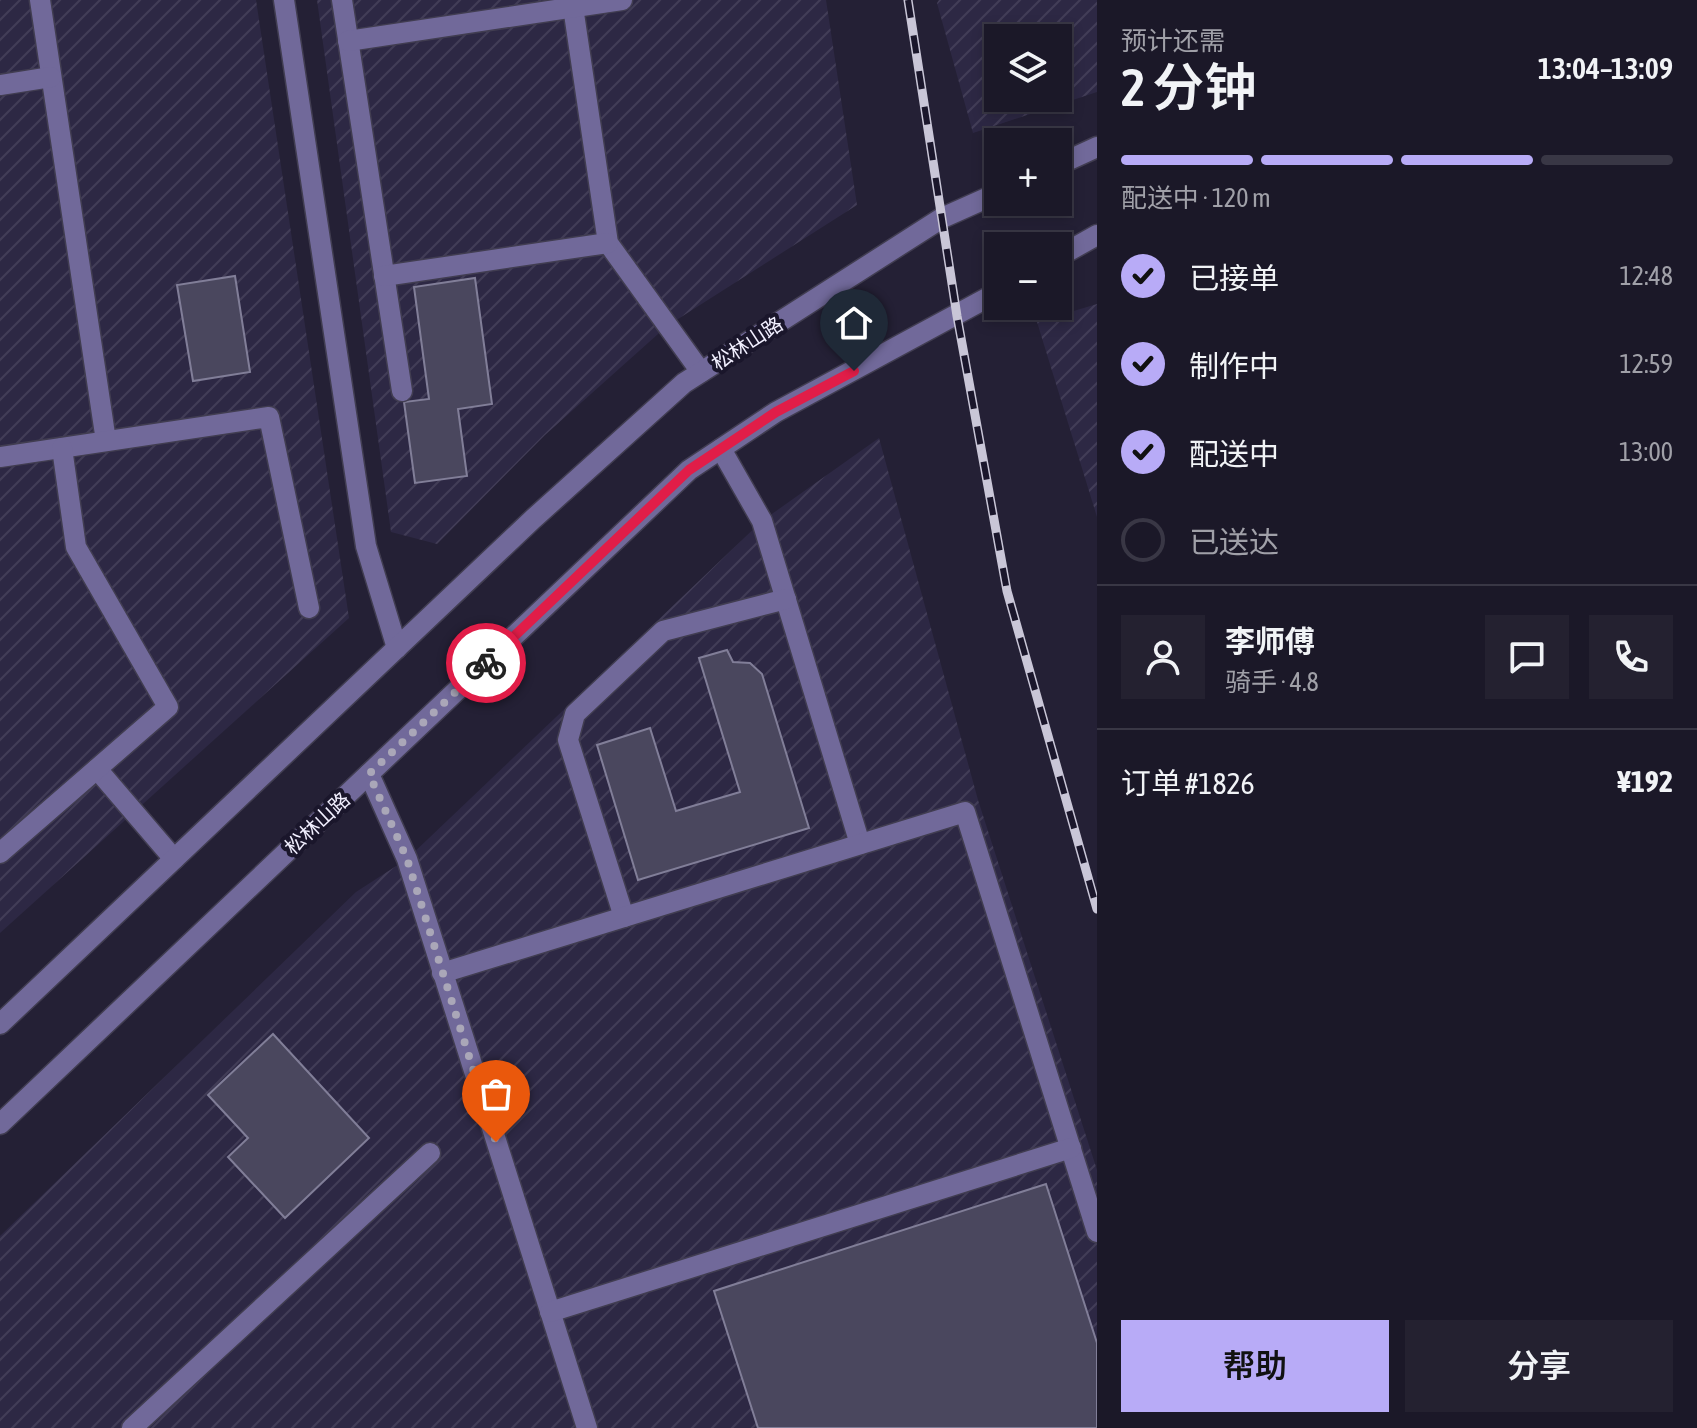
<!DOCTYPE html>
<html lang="zh">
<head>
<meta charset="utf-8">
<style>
	body { margin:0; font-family:"Asap Condensed","Noto Sans SC",sans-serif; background:#242130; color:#f1f3f6; height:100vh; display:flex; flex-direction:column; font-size:30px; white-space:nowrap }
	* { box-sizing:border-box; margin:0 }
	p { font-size:26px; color:#a0a0a8 }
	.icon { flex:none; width:44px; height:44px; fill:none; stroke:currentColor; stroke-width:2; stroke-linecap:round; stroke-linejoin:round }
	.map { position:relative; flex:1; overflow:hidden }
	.details { display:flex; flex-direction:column; background:#1b1828; width:600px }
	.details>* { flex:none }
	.tools { position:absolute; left:984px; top:24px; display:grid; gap:16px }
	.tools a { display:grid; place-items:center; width:88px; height:88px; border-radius:0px; background:#1b1828; box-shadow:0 4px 12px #0003,0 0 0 2px #393745; font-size:40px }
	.pin { position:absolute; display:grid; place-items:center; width:68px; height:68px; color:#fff; margin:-82px -34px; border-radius:50% 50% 50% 0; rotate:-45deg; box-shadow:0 0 8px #0007 }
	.pin .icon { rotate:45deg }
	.courier { position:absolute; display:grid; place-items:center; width:80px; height:80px; margin:-40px; border:6px solid #e11d48; border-radius:50%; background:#fff; color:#222; box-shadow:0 2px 10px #0007 }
	.head em { font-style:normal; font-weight:600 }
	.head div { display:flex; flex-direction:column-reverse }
	.head { display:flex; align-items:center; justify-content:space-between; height:136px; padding:0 24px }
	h1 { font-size:52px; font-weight:600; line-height:60px }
	.bar { display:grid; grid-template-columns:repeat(4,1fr); gap:12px 8px; align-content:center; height:96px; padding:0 24px }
	.bar i { height:10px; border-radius:6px; background:#393745 }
	.bar .selected { background:#b8abf7 }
	.bar p { grid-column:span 4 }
	.line { display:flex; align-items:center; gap:20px; padding:0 24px; border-top:2px solid #393745 }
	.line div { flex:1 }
	.round { display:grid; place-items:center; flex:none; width:84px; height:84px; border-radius:0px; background:#242130 }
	ol { padding:0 24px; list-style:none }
	li { display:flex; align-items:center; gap:24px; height:88px }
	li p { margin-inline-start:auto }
	li .icon { padding:8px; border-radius:50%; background:#b8abf7; color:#111; stroke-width:4 }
	li:last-child { color:#a0a0a8 }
	li i { width:44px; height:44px; border:4px solid #393745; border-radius:50% }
	.action { display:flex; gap:16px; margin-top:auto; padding:16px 24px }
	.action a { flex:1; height:92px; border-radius:0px; background:#b8abf7; color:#111; font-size:32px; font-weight:600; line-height:92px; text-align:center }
	.action a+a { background:#242130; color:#f1f3f6 }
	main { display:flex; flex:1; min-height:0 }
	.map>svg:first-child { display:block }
	.industrial { fill:url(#industrial-furrows); fill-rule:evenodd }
	.building { fill:#4a475e; stroke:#817e98; stroke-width:2 }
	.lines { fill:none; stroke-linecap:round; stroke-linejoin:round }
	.minor-casing { stroke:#413d51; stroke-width:23 }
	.minor { stroke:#71699a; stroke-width:20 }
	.rail-casing { stroke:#c9c6d7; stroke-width:9 }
	.rail { stroke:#1a162b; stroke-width:6; stroke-dasharray:18; stroke-linecap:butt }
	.done { stroke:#aaa7b8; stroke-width:8; stroke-dasharray:0 14.4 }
	.route { stroke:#e11d48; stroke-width:10 }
	.labels { text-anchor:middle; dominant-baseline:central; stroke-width:8; stroke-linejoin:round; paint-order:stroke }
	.street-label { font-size:20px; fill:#f2f0ff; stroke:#1a162b }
</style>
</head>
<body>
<main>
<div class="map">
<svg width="1097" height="1428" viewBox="0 0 1097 1428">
	<defs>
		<pattern id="industrial-furrows" width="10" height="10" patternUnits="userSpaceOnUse" patternTransform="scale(2)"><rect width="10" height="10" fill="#2d2844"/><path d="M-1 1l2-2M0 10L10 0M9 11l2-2" fill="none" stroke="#423d57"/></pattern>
	</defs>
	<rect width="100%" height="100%" fill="#242035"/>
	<g class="industrial">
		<polygon points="0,0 256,0 349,618 0,933"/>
		<polygon points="317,0 826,0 857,205 667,326 545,435 437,544 391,532"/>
		<path d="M939 0H1097V92L973 133 937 3ZM1058 38V98H998V38Z"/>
		<polygon points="1097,304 1097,517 1037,322"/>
		<polygon points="879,438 978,800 1097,1170 1097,1428 0,1428 0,1236 356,892 407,859 762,521"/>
	</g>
	<g class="building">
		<polygon points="235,276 250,372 193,381 177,285"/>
		<polygon points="475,278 492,404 458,409 467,476 415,483 404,402 429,399 414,287"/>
		<polygon points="727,650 733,662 750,663 762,674 809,828 638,880 597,745 650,728 676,811 740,792 699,658"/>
		<polygon points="273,1034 369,1138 285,1218 228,1157 248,1138 208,1095"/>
		<polygon points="1046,1184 1097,1343 1097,1428 758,1428 714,1291"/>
	</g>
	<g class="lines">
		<g class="minor-casing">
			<g id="minor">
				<polyline points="40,0 106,441"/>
				<polyline points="284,0 366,546 397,648"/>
				<polyline points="342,0 402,391"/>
				<polyline points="572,0 608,243 701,372"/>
				<polyline points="348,41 622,0"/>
				<polyline points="0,85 51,77"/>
				<polyline points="1058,165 1097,147"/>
				<polyline points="1058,257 1097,235"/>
				<polyline points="384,276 608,243"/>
				<polyline points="721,449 762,521 860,844"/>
				<polyline points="0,457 269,417 309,608"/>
				<polyline points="97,769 174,859"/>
				<polyline points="369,774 407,859 587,1428"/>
				<polyline points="0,853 168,707 76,547 62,448"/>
				<polyline points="624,917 568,740 575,714 663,631 786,599"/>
				<polyline points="442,973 965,812 1097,1232"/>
				<polyline points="0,1024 533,519 684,383 942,218 998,193"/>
				<polyline points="0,1124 689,470 776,412 998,292"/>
				<polyline points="550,1312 1071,1148"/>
				<polyline points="132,1428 430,1153"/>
			</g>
		</g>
		<use href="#minor" class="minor"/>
		<g class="rail-casing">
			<polyline id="rail" points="908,0 957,316 1007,591 1097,909"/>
		</g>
		<use href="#rail" class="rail"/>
	</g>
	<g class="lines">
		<polyline class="done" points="486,663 369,774 407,859 496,1142"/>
		<polyline class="route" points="486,663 689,470 776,412 854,371"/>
	</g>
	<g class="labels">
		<g class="street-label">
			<text transform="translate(747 343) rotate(-33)">松林山路</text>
			<text transform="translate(317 823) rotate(-43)">松林山路</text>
		</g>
	</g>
</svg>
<div class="tools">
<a><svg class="icon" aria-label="layers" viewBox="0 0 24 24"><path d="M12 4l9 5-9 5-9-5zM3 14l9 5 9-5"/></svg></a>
<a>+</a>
<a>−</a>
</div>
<div class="pin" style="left:496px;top:1142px;background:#ea580c"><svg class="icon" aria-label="bag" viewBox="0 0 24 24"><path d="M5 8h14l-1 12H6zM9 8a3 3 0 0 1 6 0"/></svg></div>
<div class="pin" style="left:854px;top:371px;background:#1f2937"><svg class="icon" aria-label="home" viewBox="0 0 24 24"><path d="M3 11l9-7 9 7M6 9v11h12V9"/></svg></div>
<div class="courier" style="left:486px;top:663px"><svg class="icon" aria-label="bike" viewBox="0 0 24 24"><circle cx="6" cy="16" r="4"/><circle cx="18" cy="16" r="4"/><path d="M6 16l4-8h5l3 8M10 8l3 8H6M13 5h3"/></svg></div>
</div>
<section class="details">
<div class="head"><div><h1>2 分钟</h1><p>预计还需</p></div><em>13:04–13:09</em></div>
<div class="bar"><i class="selected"></i><i class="selected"></i><i class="selected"></i><i></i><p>配送中 · 120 m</p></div>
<ol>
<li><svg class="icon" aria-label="check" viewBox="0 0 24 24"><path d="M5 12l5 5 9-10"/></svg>已接单<p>12:48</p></li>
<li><svg class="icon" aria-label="check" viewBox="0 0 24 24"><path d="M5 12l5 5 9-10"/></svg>制作中<p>12:59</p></li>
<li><svg class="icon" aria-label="check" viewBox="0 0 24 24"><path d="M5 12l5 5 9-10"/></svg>配送中<p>13:00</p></li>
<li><i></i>已送达</li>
</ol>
<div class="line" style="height:144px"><a class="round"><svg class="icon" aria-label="person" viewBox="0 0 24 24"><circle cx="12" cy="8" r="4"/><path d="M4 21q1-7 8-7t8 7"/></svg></a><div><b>李师傅</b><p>骑手 · 4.8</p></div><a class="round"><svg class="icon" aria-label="chat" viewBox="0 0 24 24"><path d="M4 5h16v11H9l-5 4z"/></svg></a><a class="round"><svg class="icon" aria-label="phone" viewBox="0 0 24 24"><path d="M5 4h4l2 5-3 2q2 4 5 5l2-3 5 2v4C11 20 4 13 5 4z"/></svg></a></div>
<div class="line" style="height:104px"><div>订单 #1826</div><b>¥192</b></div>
<div class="action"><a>帮助</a><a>分享</a></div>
</section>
</main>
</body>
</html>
